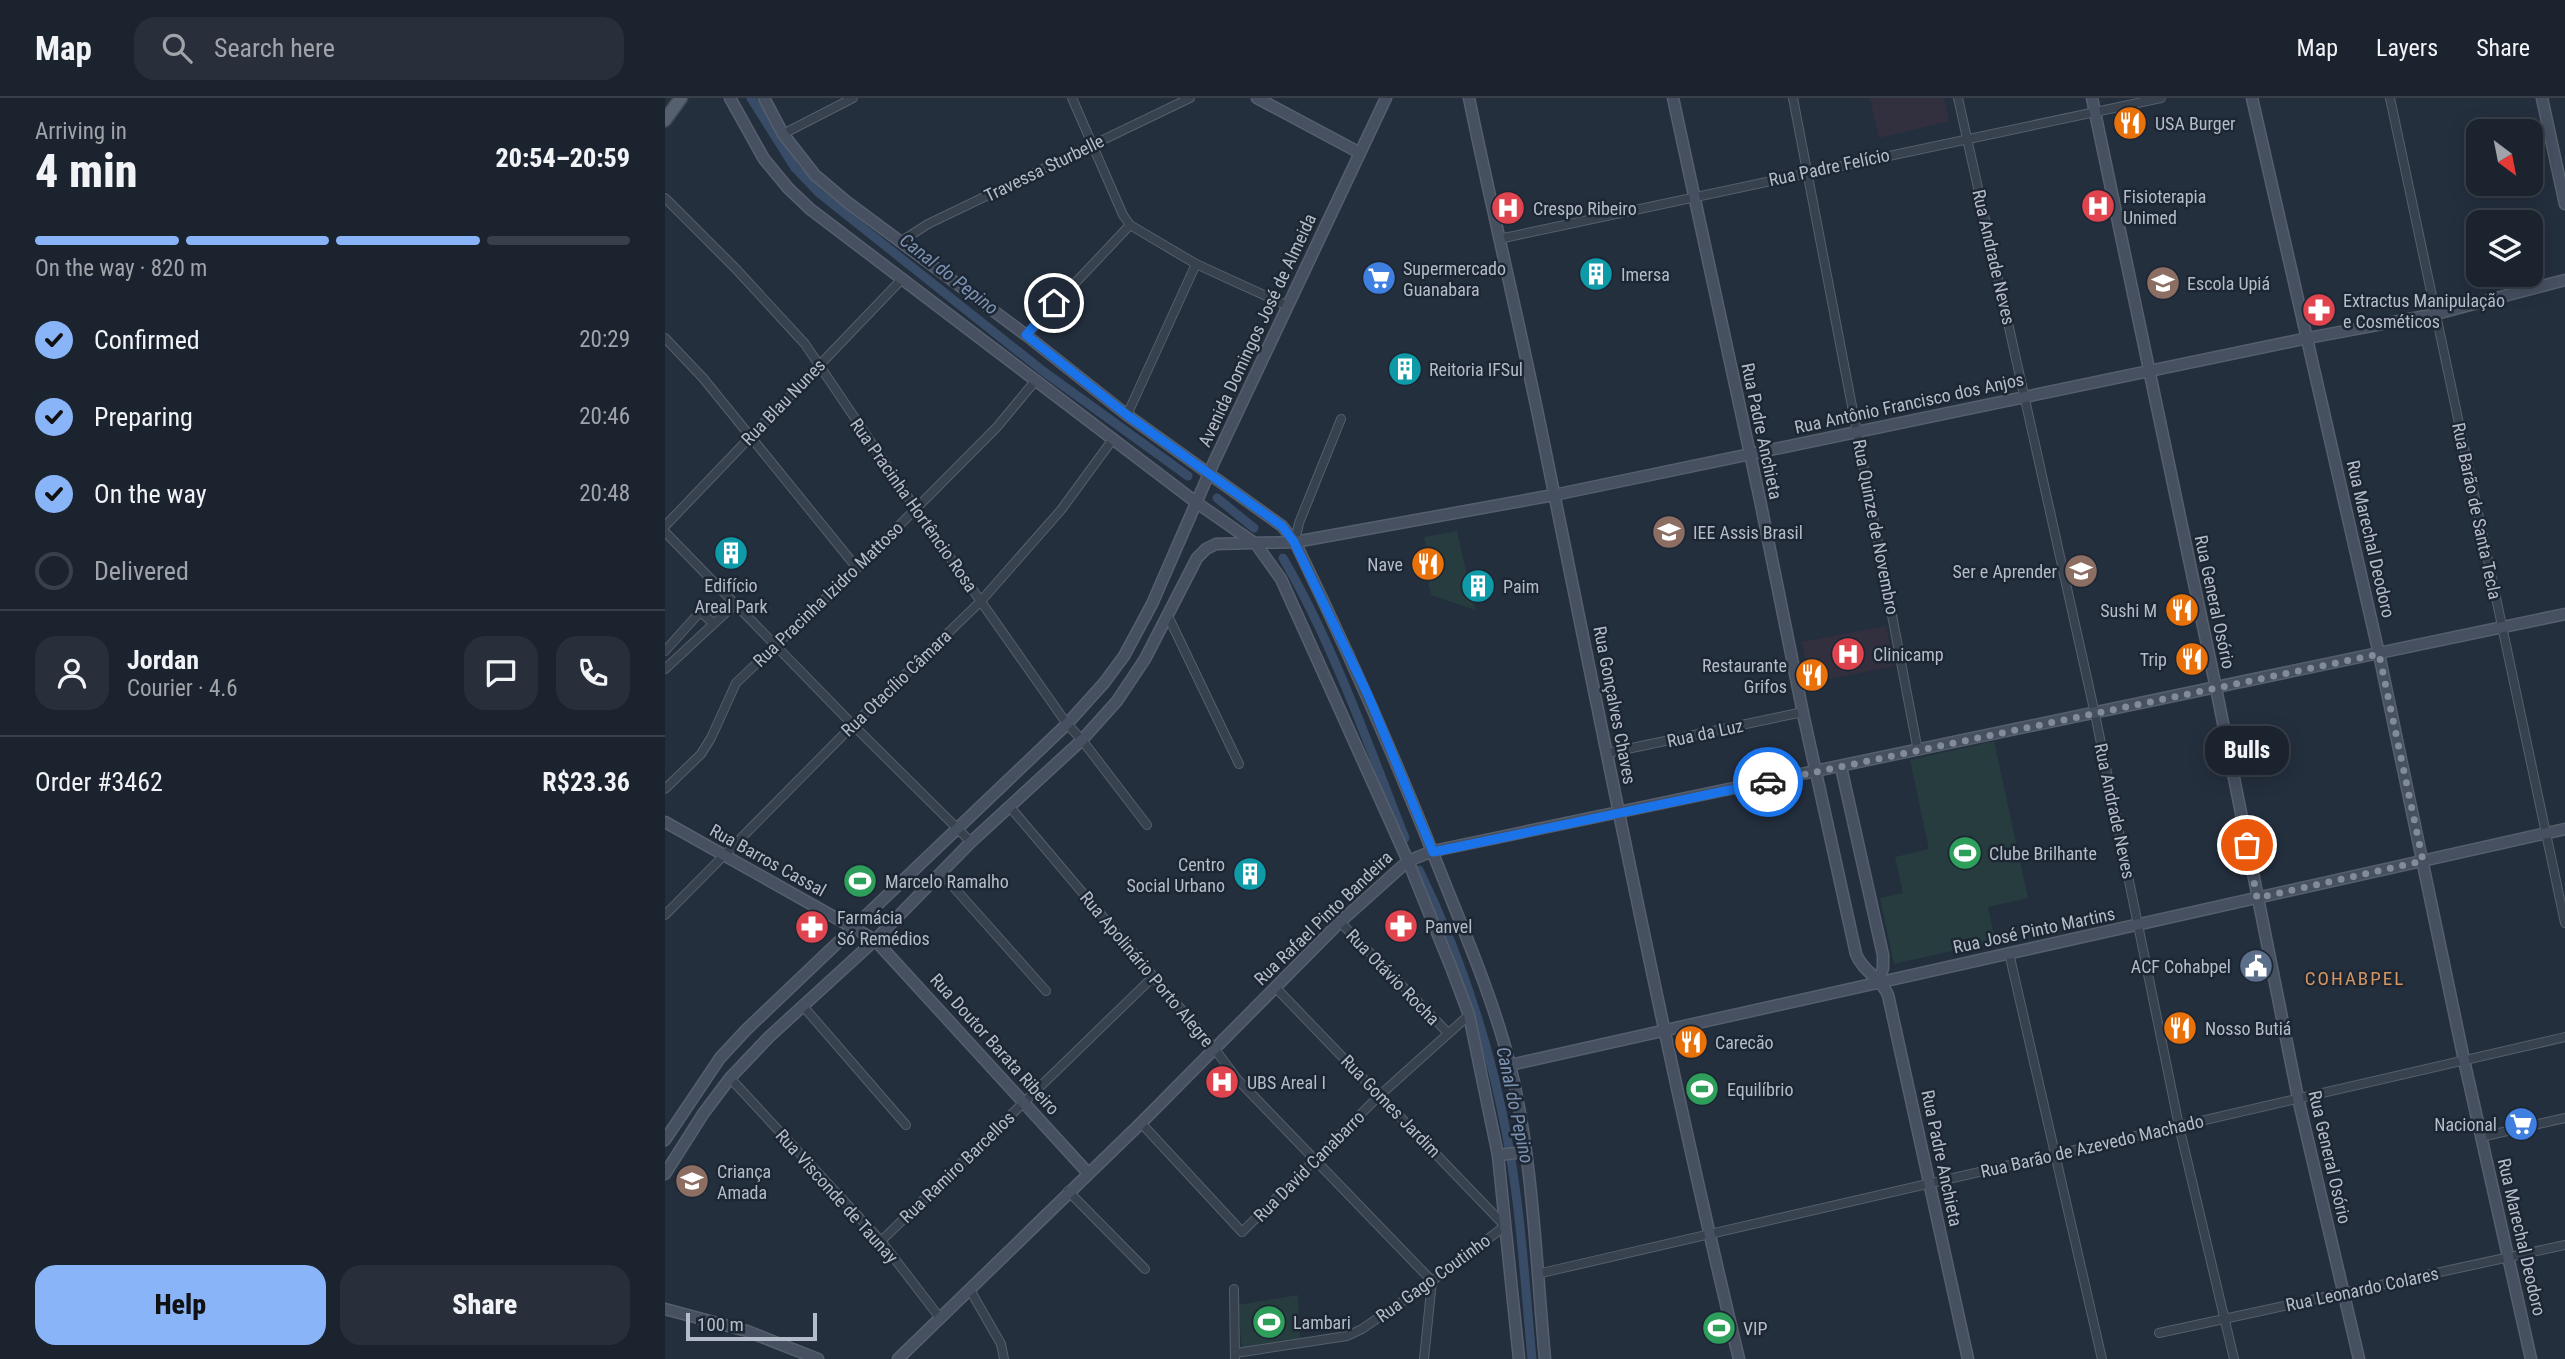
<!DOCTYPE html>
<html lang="en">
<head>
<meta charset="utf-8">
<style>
	body { margin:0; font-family:"Roboto Condensed",sans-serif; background:#282f3a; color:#f1f3f6; height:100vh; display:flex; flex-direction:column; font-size:26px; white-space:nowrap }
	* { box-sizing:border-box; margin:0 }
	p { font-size:23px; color:#a0a4aa }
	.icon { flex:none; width:38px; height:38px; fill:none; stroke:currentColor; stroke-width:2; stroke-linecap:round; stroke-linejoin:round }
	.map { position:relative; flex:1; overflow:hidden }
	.side { display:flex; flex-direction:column; background:#1b232e; width:665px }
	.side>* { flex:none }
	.needle { width:46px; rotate:148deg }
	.fabs { position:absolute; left:1801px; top:21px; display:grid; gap:14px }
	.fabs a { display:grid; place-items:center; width:77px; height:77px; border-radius:14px; background:#1b232e; box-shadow:0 4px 18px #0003,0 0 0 2px #39404a; font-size:35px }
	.scale { position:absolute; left:21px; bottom:18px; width:131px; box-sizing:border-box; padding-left:7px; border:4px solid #b4bcc9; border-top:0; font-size:19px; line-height:24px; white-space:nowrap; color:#b4bcc9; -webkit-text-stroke:5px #1d2633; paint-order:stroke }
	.pin { position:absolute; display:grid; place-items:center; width:60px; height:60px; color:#fff; margin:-30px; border:4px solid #fff; border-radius:50%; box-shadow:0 2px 7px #0007 }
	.courier { position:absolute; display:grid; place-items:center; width:70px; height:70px; margin:-35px; border:5px solid #1a73e8; border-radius:50%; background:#fff; color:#222; box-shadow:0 2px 9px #0007 }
	.bubble { position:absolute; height:49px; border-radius:21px; background:#1b232e; box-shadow:0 4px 18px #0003,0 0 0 2px #39404a; font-size:23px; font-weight:800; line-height:49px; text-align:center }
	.summary em { font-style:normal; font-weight:800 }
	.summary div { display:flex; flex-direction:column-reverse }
	.summary { display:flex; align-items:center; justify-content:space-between; height:119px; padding:0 35px }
	h1 { font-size:46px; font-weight:800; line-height:52px }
	.bar { display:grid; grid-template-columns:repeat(4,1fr); gap:10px 7px; align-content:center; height:84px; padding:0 35px }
	.bar i { height:9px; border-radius:5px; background:#39404a }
	.bar .selected { background:#8ab4f8 }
	.bar p { grid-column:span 4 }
	.line { display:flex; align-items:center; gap:18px; padding:0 35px; border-top:2px solid #39404a }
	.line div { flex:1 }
	.round { display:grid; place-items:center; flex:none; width:74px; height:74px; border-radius:21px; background:#282f3a }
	ol { padding:0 35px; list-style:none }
	li { display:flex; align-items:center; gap:21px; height:77px }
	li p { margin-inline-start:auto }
	li .icon { padding:7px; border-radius:50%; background:#8ab4f8; color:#111; stroke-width:4 }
	li:last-child { color:#a0a4aa }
	li i { width:38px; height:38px; border:4px solid #39404a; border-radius:50% }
	.cta { display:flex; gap:14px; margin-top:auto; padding:14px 35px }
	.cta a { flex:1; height:80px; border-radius:21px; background:#8ab4f8; color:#111; font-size:28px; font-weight:800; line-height:80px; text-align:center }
	.cta a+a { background:#282f3a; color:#f1f3f6 }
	header { display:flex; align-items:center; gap:42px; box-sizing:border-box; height:98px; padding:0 35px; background:#1b232e; border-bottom:2px solid #39404a }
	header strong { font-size:33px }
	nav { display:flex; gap:38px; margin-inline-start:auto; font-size:24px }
	.search { width:490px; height:63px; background:#282f3a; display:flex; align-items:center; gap:18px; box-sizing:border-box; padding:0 24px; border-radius:21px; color:#a0a4aa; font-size:26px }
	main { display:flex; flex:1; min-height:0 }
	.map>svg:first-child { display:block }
	.medical { fill:#32303f }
	.green { fill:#263c3f }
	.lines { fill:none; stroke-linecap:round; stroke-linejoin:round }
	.canal { stroke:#394c67; stroke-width:9 }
	.street-casing { stroke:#565f6c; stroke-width:10 }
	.secondary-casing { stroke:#565f6c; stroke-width:13 }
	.primary-casing { stroke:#414a57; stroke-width:15 }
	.street { stroke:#38414e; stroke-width:8 }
	.secondary { stroke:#465061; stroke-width:10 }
	.primary { stroke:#56606e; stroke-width:12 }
	.done { stroke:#828b98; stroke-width:7; stroke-dasharray:0 12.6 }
	.route { stroke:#1a73e8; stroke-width:9 }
	.labels { text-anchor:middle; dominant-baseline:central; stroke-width:5; stroke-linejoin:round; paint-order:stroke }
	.poi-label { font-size:18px; fill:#b4bcc9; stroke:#1d2633; text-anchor:start }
	.street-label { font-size:18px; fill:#b4bcc9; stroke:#1d2633 }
	.water-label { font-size:19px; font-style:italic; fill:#7c92b1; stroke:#1d2633 }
	.neighbourhood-label { font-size:19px; letter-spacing:2px; fill:#d59563; stroke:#1d2633 }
</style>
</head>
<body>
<header>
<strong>Map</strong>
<div class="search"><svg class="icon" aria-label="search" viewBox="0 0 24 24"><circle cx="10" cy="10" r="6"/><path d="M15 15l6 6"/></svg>Search here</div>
<nav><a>Map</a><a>Layers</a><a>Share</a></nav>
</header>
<main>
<section class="side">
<div class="summary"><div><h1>4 min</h1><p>Arriving in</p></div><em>20:54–20:59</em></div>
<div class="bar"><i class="selected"></i><i class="selected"></i><i class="selected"></i><i></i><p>On the way · 820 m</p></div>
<ol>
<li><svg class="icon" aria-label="check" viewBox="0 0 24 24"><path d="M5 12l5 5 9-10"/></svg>Confirmed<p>20:29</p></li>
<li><svg class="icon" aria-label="check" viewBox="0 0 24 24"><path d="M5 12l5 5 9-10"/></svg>Preparing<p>20:46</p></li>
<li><svg class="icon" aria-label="check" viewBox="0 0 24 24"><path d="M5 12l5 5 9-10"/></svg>On the way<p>20:48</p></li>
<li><i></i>Delivered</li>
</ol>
<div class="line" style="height:126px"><a class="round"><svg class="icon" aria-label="person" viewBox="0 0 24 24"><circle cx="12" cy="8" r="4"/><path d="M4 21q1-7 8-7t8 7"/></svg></a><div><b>Jordan</b><p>Courier · 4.6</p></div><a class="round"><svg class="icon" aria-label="chat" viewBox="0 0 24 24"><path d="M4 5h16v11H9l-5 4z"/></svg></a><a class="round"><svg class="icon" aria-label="phone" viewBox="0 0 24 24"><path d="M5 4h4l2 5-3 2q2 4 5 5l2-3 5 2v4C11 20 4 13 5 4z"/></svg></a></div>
<div class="line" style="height:91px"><div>Order #3462</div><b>R$23.36</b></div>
<div class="cta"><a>Help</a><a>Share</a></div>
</section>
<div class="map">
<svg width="1900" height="1261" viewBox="0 0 1900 1261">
	<rect width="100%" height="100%" fill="#242f3e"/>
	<g class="medical">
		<polygon points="1205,0 1279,0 1284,23 1214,40"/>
		<polygon points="1221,528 1229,568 1145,585 1137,544"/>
	</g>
	<g class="green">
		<polygon points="792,433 810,512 766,497 762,478 768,477 766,470 776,467 772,453 762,454 759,439"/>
		<polygon points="1329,643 1363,800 1323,809 1330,843 1229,866 1215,800 1238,795 1230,759 1264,751 1245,662"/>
		<polygon points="633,1197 635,1241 577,1251 573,1207"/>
	</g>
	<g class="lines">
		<g class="canal">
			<polyline points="86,0 130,70 154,95 378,273 523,378"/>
			<polyline points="552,400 589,430"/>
			<path d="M618 460C669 548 703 646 740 740"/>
			<path d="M754 772C795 856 825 947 842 1039 856 1112 860 1187 867 1261"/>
		</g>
		<g class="street-casing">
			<g id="street">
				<polyline points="407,0 458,117 465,127 531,166 623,208"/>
				<polyline points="1128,0 1253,653"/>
				<polyline points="1293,0 1430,616 1514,1028 1569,1261"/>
				<polyline points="1725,0 1900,825"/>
				<polyline points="118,36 188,0"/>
				<polyline points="0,100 71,171 140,246 251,411 402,626 417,642 482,727"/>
				<polyline points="834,141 1496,0"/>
				<polyline points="235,144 263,126 525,0"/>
				<polyline points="361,237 465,127"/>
				<polyline points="0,240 38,280 192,470"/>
				<polyline points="462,317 531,166"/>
				<polyline points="0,428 237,181"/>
				<polyline points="0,434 188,627 306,744"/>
				<polyline points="630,444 634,425 676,321"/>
				<polyline points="502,516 574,666"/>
				<polyline points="0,553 35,514 48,525"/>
				<polyline points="0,571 70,506"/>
				<polyline points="943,655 1138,614"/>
				<polyline points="0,691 36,656 46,640 71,585 192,470 332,329 371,282"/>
				<polyline points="345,709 549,950 572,981 767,1183 759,1261"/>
				<polyline points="276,775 381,893"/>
				<polyline points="0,817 188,627 316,503 396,412 448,341"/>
				<polyline points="675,824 782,934"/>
				<polyline points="1344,855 1437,1261"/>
				<polyline points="137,907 241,1027"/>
				<polyline points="65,980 216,1143 275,1220"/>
				<polyline points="476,1025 577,1134 715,997 804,917"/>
				<polyline points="1816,1039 1900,1020"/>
				<polyline points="403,1093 480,1171"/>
				<polyline points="216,1143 488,879"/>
				<polyline points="872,1176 1900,939"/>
				<polyline points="569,1191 570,1261"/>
				<polyline points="305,1192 336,1246 339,1261"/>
				<polyline points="1494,1235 1900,1147"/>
				<polyline points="571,1255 682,1238 697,1231 767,1183 840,1128 611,890"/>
			</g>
		</g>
		<g class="secondary-casing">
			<g id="secondary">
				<polyline points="65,0 99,61 123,90 145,111 532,405 591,446 616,481 743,763 786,869 804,917 833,1057 854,1261"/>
				<path d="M99 0 118 36 150 77 182 104 361 237 462 317 617 428 630 444C684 555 734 668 779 783 803 843 829 904 845 967 868 1060 871 1165 880 1261"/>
				<polyline points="592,0 695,55"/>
				<path d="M804 0C827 112 854 223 877 336 940 645 1000 954 1074 1261"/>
				<path d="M1008 0 1095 402 1139 620 1191 856C1198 874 1216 880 1223 897L1303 1261"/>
				<polyline points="1427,0 1551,590 1633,1000 1694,1261"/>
				<polyline points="1587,0 1714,556 1799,962 1866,1261"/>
				<polyline points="1877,0 1900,106"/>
				<polyline points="1176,669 1218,857 1218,870 1214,882"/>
				<polyline points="0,724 210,842 423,1075"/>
				<polyline points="845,967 1900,731"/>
				<polyline points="0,1042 55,960 81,932 402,626 439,585 459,558 487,506 549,364 721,0"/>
				<polyline points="833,1057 860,1054"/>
				<polyline points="0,1076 38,1016 65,980 104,939 210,842 306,744 417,642 452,603 480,561 532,460 541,451 551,446 630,444 889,397 1643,240 1771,216 1900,182"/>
				<polyline points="0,1211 82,1233 153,1261"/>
				<polyline points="233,1261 476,1025 675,824 743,763 768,753 1900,516"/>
			</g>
		</g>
		<g class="primary-casing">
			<polyline id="primary" points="0,22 16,0"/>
		</g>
		<use href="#street" class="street"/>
		<use href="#secondary" class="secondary"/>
		<use href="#primary" class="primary"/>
	</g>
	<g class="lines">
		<polyline class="done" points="1103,684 1714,556 1758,763 1592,800 1582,747"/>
		<polyline class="route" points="389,205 361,237 462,317 617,428 629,444 703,597 768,754 1103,684"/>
	</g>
	<defs>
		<g id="restaurant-disc" transform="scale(1.75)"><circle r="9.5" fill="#e8710a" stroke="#1d2633"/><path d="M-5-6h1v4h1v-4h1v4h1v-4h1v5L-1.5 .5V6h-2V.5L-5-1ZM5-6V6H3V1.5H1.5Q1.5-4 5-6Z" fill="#fff"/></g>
		<g id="hospital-disc" transform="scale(1.75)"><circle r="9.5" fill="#e0444e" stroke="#1d2633"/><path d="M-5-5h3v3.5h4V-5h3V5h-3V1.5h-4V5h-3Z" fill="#fff"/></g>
		<g id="building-disc" transform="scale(1.75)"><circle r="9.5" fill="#0f9aa8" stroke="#1d2633"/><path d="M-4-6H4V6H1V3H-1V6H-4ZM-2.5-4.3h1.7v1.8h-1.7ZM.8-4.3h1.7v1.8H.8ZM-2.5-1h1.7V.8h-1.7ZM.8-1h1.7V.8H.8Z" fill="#fff"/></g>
		<g id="supermarket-disc" transform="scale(1.75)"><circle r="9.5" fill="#3f7fe0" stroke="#1d2633"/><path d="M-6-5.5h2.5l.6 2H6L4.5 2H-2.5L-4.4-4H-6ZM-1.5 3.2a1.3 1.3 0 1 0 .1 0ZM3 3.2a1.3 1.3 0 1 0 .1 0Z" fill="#fff"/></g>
		<g id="school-disc" transform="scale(1.75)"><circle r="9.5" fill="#8d6e63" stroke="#1d2633"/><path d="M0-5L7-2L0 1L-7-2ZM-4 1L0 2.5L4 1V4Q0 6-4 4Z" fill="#fff"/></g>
		<g id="pharmacy-disc" transform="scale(1.75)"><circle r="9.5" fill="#e0444e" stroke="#1d2633"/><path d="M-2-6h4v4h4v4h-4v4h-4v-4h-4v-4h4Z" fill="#fff"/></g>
		<g id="stadium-disc" transform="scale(1.75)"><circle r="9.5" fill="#2e9e5b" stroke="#1d2633"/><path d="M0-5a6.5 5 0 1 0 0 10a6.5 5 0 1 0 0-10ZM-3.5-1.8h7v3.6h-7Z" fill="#fff"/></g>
		<g id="civic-disc" transform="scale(1.75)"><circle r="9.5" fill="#5c6f8a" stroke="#1d2633"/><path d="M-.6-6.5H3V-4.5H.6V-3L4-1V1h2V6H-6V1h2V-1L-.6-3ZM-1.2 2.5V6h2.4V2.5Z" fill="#fff"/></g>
	</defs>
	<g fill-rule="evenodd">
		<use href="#restaurant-disc" x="1465" y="25"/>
		<use href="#hospital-disc" x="1433" y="108"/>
		<use href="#hospital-disc" x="843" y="110"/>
		<use href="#building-disc" x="931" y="176"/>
		<use href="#supermarket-disc" x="714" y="180"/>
		<use href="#school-disc" x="1498" y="185"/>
		<use href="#pharmacy-disc" x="1654" y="212"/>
		<use href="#building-disc" x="740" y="271"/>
		<use href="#school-disc" x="1004" y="434"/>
		<use href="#building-disc" x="66" y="455"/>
		<use href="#restaurant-disc" x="763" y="466"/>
		<use href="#school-disc" x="1416" y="473"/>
		<use href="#building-disc" x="813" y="488"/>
		<use href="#restaurant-disc" x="1517" y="512"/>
		<use href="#hospital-disc" x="1183" y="556"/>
		<use href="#restaurant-disc" x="1527" y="561"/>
		<use href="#restaurant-disc" x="1147" y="577"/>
		<use href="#stadium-disc" x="1300" y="755"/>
		<use href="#building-disc" x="585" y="776"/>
		<use href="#stadium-disc" x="195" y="783"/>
		<use href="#pharmacy-disc" x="736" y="828"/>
		<use href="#pharmacy-disc" x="147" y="829"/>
		<use href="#civic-disc" x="1591" y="868"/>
		<use href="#restaurant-disc" x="1515" y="930"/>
		<use href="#restaurant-disc" x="1026" y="944"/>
		<use href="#hospital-disc" x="557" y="984"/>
		<use href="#stadium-disc" x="1037" y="991"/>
		<use href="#supermarket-disc" x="1856" y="1026"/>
		<use href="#school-disc" x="27" y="1083"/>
		<use href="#stadium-disc" x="604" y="1224"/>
		<use href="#stadium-disc" x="1054" y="1230"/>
	</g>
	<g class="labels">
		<g class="poi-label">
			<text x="1490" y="25">USA Burger</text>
			<text x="1458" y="98">Fisioterapia<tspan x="1458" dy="21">Unimed</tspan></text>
			<text x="868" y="110">Crespo Ribeiro</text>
			<text x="738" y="170">Supermercado<tspan x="738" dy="21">Guanabara</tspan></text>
			<text x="956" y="176">Imersa</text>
			<text x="1522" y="185">Escola Upiá</text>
			<text x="1678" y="202">Extractus Manipulação<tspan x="1678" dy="21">e Cosméticos</tspan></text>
			<text x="764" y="271">Reitoria IFSul</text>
			<text x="1028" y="434">IEE Assis Brasil</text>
			<text x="738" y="466" text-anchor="end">Nave</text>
			<text x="1392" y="473" text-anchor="end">Ser e Aprender</text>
			<text x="66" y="487" text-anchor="middle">Edifício<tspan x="66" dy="21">Areal Park</tspan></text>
			<text x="838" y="488">Paim</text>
			<text x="1492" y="512" text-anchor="end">Sushi M</text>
			<text x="1208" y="556">Clinicamp</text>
			<text x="1502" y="561" text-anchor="end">Trip</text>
			<text x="1122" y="567" text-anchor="end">Restaurante<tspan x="1122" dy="21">Grifos</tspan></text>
			<text x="1324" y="755">Clube Brilhante</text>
			<text x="560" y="766" text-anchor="end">Centro<tspan x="560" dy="21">Social Urbano</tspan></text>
			<text x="220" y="783">Marcelo Ramalho</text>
			<text x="172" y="819">Farmácia<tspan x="172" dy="21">Só Remédios</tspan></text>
			<text x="760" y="828">Panvel</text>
			<text x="1566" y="868" text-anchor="end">ACF Cohabpel</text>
			<text x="1540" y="930">Nosso Butiá</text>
			<text x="1050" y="944">Carecão</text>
			<text x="582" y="984">UBS Areal I</text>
			<text x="1062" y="991">Equilíbrio</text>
			<text x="1832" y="1026" text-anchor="end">Nacional</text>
			<text x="52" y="1073">Criança<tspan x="52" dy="21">Amada</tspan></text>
			<text x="628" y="1224">Lambari</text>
			<text x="1078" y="1230">VIP</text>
		</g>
		<g class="street-label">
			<text transform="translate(1164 69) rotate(-12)">Rua Padre Felício</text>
			<text transform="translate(379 70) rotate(-26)">Travessa Sturbelle</text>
			<text transform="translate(1329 159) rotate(77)">Rua Andrade Neves</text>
			<text transform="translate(592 232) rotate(-65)">Avenida Domingos José de Almeida</text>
			<text transform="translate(118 304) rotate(-46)">Rua Blau Nunes</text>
			<text transform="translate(1244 305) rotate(-12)">Rua Antônio Francisco dos Anjos</text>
			<text transform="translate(1097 333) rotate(78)">Rua Padre Anchieta</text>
			<text transform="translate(249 407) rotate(55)">Rua Pracinha Hortêncio Rosa</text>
			<text transform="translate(1812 413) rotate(78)">Rua Barão de Santa Tecla</text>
			<text transform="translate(1211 429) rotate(79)">Rua Quinze de Novembro</text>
			<text transform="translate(1706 441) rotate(77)">Rua Marechal Deodoro</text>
			<text transform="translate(163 496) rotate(-44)">Rua Pracinha Izidro Mattoso</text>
			<text transform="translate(1550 504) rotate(78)">Rua General Osório</text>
			<text transform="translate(231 585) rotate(-44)">Rua Otacílio Câmara</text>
			<text transform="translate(950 607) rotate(79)">Rua Gonçalves Chaves</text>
			<text transform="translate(1040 635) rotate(-12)">Rua da Luz</text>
			<text transform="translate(1450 713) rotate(78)">Rua Andrade Neves</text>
			<text transform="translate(103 762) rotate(29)">Rua Barros Cassal</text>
			<text transform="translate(658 820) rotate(-44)">Rua Rafael Pinto Bandeira</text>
			<text transform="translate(1369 832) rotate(-12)">Rua José Pinto Martins</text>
			<text transform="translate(482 871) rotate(50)">Rua Apolinário Porto Alegre</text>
			<text transform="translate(728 879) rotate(46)">Rua Otávio Rocha</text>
			<text transform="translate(330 946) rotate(48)">Rua Doutor Barata Ribeiro</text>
			<text transform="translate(726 1008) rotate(46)">Rua Gomes Jardim</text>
			<text transform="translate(1427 1048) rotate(-13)">Rua Barão de Azevedo Machado</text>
			<text transform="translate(1665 1059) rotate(77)">Rua General Osório</text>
			<text transform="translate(1277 1060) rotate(78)">Rua Padre Anchieta</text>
			<text transform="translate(644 1068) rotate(-45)">Rua David Canabarro</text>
			<text transform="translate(292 1069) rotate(-44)">Rua Ramiro Barcellos</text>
			<text transform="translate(172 1098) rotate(48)">Rua Visconde de Taunay</text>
			<text transform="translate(1857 1139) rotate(77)">Rua Marechal Deodoro</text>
			<text transform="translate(768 1180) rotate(-36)">Rua Gago Coutinho</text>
			<text transform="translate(1697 1191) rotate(-12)">Rua Leonardo Colares</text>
		</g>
		<g class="water-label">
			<text transform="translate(284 176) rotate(38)">Canal do Pepino</text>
			<text transform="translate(850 1007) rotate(78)">Canal do Pepino</text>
		</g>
		<g class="neighbourhood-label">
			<text x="1690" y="880">COHABPEL</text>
		</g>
	</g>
</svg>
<div class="fabs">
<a><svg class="needle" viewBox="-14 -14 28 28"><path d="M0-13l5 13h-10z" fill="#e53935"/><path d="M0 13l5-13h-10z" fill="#a0a4aa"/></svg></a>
<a><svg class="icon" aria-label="layers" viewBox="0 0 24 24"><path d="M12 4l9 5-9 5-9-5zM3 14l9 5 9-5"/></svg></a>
</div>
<div class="scale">100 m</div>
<div class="pin" style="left:1582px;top:747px;background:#ea580c"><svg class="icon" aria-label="bag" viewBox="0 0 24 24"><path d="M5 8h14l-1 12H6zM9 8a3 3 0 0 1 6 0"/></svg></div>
<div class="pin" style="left:389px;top:205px;background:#1f2937"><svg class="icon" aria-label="home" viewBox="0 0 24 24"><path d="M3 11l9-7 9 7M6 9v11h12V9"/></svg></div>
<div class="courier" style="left:1103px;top:684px"><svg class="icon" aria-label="car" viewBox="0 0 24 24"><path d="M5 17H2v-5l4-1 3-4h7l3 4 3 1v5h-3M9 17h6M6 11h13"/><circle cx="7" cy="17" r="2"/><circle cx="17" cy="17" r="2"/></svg></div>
<div class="bubble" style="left:1540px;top:628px;width:84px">Bulls</div>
</div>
</main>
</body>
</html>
